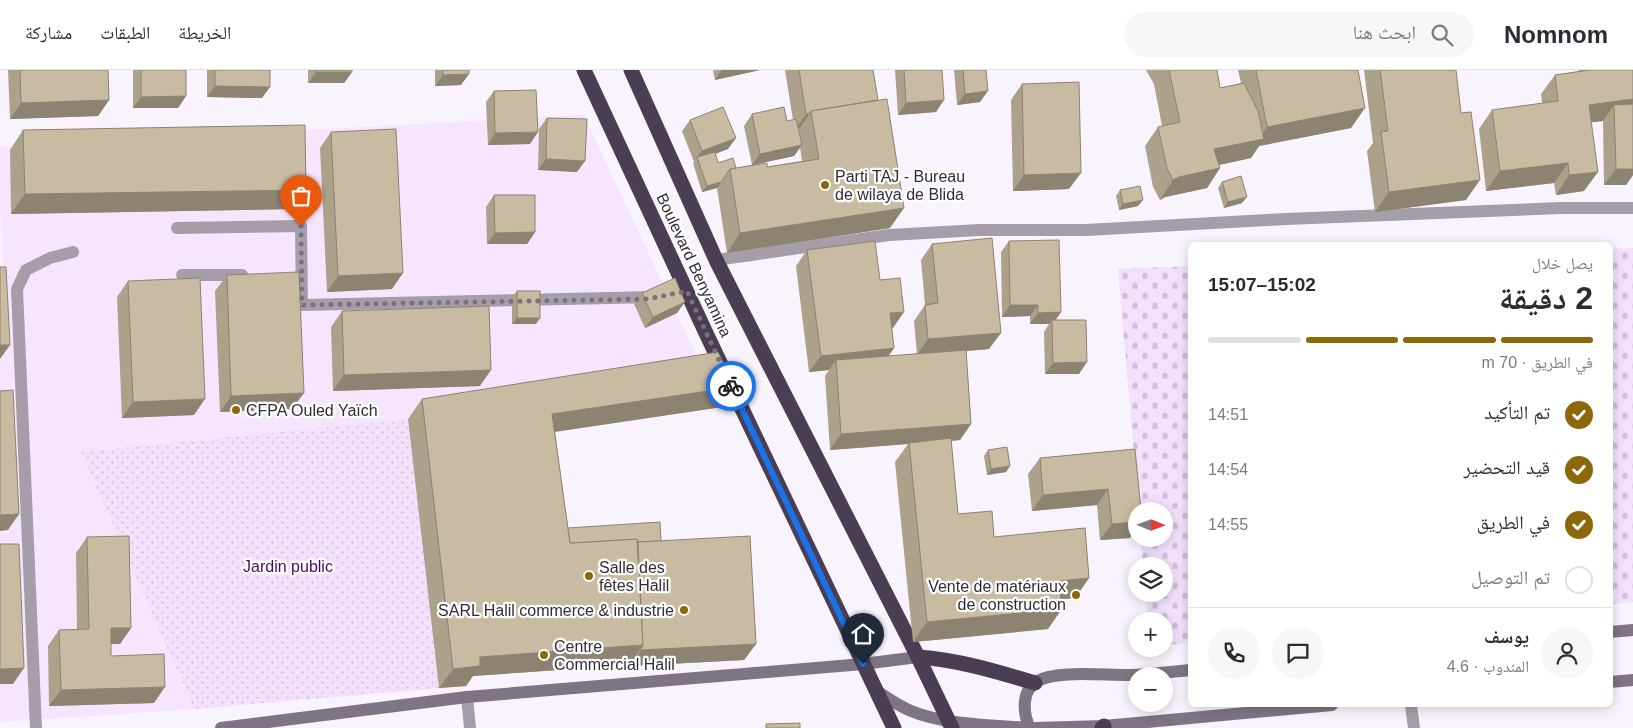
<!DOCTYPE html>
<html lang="ar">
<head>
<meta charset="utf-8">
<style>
	body { margin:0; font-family:Helvetica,"Noto Naskh Arabic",sans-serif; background:#f7f7f7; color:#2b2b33; direction:rtl; height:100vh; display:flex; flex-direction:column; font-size:19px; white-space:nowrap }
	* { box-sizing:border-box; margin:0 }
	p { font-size:16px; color:#7c7c81 }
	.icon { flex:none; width:28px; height:28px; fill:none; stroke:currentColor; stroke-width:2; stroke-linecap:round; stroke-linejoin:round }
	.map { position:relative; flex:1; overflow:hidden; direction:ltr }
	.panel { position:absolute; left:1188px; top:172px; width:425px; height:465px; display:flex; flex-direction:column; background:#fff; border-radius:8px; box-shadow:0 2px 12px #0003; direction:rtl }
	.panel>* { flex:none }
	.needle { width:32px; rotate:91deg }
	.buttons { position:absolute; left:1128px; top:432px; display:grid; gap:10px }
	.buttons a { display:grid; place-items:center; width:45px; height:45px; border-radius:50%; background:#fff; box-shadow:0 2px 12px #0003; font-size:25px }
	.pin { position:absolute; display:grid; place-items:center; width:42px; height:42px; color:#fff; margin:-51px -21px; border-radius:50% 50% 50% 0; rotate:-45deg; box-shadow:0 0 5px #0007 }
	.pin .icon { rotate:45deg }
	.courier { position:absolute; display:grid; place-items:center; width:50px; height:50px; margin:-25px; border:4px solid #1a73e8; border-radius:50%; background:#fff; color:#222; box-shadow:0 1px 6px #0007 }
	.headline em { font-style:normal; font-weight:700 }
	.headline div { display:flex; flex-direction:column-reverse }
	.headline { display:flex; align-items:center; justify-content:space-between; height:85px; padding:0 20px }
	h1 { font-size:32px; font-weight:700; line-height:38px }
	.bar { display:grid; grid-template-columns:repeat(4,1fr); gap:8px 5px; align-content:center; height:60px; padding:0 20px }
	.bar i { height:6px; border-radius:4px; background:#e1e1e2 }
	.bar .selected { background:#8c680a }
	.bar p { grid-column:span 4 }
	.line { display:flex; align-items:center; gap:12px; padding:0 20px; border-top:1px solid #e1e1e2 }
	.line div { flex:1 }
	.round { display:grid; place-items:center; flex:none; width:52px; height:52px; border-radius:26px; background:#f7f7f7 }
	ol { padding:0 20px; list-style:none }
	li { display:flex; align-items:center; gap:15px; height:55px }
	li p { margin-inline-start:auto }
	li .icon { padding:5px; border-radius:50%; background:#8c680a; color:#fff; stroke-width:4 }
	li:last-child { color:#7c7c81 }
	li i { width:28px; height:28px; border:2px solid #e1e1e2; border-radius:50% }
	header { display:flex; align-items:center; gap:30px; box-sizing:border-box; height:70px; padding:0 25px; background:#fff; border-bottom:1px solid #e1e1e2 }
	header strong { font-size:24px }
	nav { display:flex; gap:28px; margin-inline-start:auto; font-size:18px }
	.search { width:350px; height:45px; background:#f7f7f7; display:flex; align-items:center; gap:12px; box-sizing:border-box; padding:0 18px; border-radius:28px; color:#7c7c81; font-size:19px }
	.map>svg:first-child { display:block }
	.built { fill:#f5e5ff }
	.cemetery { fill:url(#cemetery-stones) }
	.garden { fill:url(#garden-dots) }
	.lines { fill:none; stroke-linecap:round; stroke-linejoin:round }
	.lane { stroke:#a59ea9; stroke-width:12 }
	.street { stroke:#a59ea9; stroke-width:12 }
	.secondary { stroke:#7e7484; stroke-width:12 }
	.highway { stroke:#4b3e53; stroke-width:15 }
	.wall { fill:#aca18a; fill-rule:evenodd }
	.shaded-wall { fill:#8c8371 }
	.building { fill:#c8bba1; stroke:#8c8371 }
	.done { stroke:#78727c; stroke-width:5; stroke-dasharray:0 9 }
	.route { stroke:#1a73e8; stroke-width:6 }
	.poi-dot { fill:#8c680a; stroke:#fff; stroke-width:2 }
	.labels { text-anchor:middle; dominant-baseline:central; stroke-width:4.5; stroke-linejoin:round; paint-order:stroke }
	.poi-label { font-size:16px; fill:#322c36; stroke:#fff; text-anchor:start }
	.street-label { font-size:16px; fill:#322c36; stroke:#fff }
	.park-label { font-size:16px; fill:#4b0767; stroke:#fff }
</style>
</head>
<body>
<header>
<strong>Nomnom</strong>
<div class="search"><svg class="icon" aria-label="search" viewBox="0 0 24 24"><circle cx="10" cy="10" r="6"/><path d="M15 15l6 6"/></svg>ابحث هنا</div>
<nav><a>الخريطة</a><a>الطبقات</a><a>مشاركة</a></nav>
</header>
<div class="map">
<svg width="1633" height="658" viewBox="0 0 1633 658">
	<defs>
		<pattern id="cemetery-stones" width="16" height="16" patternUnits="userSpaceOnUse" patternTransform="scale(1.25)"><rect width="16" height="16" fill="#f2e0fd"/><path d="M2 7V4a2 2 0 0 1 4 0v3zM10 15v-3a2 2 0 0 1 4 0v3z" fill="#d0c0d9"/></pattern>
		<pattern id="garden-dots" width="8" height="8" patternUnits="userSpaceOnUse" patternTransform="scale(1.25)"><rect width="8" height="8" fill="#f2e0fd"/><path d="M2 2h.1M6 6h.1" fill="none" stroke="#d0c0d9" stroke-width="1.8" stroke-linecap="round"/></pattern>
	</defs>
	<rect width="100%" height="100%" fill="#f9f3fd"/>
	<polygon class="built" points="584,45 704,302 408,349 81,382 194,639 0,652 0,196 3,195 0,134 0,77"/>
	<g class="cemetery">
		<polygon points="1633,178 1633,532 1610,534 1610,179"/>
		<polygon points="1190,196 1190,573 1164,575 1164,551 1148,551 1146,524 1164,524 1164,496 1143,496 1141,469 1164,469 1164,441 1139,441 1118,199"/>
	</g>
	<polygon class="garden" points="408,349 439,618 194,639 81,382"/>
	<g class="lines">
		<g class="lane">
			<polyline points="177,158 301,156 302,235 655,227"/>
			<polyline points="182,205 242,205"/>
			<polyline points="1411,635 1414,658"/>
			<polyline points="36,658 17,219 26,200 50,188 73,182"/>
		</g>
		<g class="street">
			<polyline points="716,190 889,165 979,160 1086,160 1286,149 1561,138 1633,138"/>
			<polyline points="467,627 470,658"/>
		</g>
		<g class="secondary">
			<polyline points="1610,562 1633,560"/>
			<polyline points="1610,612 1633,610"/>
			<path d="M874 619C886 627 897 635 911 641 945 655 992 655 1029 658"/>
			<polyline points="221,658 467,627 863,594 918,587"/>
			<path d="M1030 658C1023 644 1021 622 1036 612 1055 599 1108 606 1132 605 1151 604 1171 602 1190 600"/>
			<polyline points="1036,658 1104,656 1332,635"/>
		</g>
		<g class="highway">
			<polyline points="584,0 705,261 894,658"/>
			<polyline points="631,0 716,190 918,587 952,658"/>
			<path d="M918 587C959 590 995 601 1035 613"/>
			<polyline points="1102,658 1104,656"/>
		</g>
	</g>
	<g class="wall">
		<polygon points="8,0 108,0 109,30 98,46 10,49"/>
		<polygon points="133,0 186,0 186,26 178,38 133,38"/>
		<polygon points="207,0 270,0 262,28 207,27"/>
		<polygon points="308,0 352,0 352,2 344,13 308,13"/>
		<polygon points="435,0 469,0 461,15 435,16"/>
		<polygon points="713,0 760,0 715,10"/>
		<path d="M785 0H873L890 158 727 183 717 118 702 122 693 93 694 92 682 61 690 50 728 79 715 84 718 93 736 98 752 95 744 56 752 44 787 51 793 50ZM800 77 802 91 767 97 753 95 794 86Z"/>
		<polygon points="895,0 942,0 936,42 898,45"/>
		<polygon points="954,0 986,0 980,32 957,35"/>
		<polygon points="1146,0 1217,0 1220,18 1241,13 1238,0 1358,0 1351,58 1259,76 1251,88 1219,95 1220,98 1207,118 1165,127 1160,130 1153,117 1145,76 1158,57 1162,56 1154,14"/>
		<polygon points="1364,0 1456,0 1466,130 1375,142 1367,81 1373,73"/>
		<polygon points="1578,0 1633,0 1633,105 1626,115 1604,115 1603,51 1591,52 1584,121 1556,125 1554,113 1486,121 1479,59 1492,40 1542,33 1541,24 1555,5 1579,1"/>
		<polygon points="1022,14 1069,119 1013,121 1011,30"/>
		<polygon points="494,21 530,74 488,75 486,32"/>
		<polygon points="547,48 577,102 538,100 539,59"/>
		<polygon points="23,60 292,139 11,144 10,80"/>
		<polygon points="331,62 392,219 327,222 320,78"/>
		<polygon points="1222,112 1242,133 1224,138 1218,118"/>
		<polygon points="1120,120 1138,136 1119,140 1116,126"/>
		<polygon points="494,125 535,162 527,174 487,174 486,137"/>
		<polygon points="1009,171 1061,242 1055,250 1079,304 1045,304 1044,262 1049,254 1030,254 1030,246 1002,247 1001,182"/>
		<polygon points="932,174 989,279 966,281 971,354 960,370 951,371 958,444 994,467 1089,508 1075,528 1061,529 1048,559 913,572 895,392 908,374 830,380 825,306 829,300 809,302 796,196 807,180 880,210 893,258 892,258 894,278 888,286 917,284 914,251 925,235 921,190"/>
		<polygon points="227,205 292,339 220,342 215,221"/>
		<polygon points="128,211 194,345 122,348 117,227"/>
		<polygon points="517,221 536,254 512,254 512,227"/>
		<polygon points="642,223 677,243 645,258 634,234"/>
		<polygon points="342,241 480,316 333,321 331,257"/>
		<polygon points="735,317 722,337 555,362 568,458 661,471 756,574 744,590 630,596 630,595 473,606 466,616 439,618 408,349 422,329"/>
		<polygon points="1135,379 1130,468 1100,470 1097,435 1032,441 1028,404 1040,388"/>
		<polygon points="988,380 1006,402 987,405 984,386"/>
		<polygon points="87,467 131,558 120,574 111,574 111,586 154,633 49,636 48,576 59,560 77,560 76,483"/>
	</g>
	<g class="shaded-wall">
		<polygon points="722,0 760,0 715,10"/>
		<polygon points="316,2 352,2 344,13 308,13"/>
		<polygon points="469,4 461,15 435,16 443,5"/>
		<polygon points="215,16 270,17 262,28 207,27"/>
		<polygon points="988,21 980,32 957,35 965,24"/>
		<polygon points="186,26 178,38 133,38 141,27"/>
		<polygon points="1633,29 1633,47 1614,35 1603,51 1575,54 1589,35"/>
		<polygon points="109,30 98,46 10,49 21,33"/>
		<polygon points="944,30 936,42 898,45 906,33"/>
		<polygon points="1365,38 1351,58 1259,76 1251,88 1200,99 1214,79 1258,70 1267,57"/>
		<polygon points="810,43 799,59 795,60 806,44"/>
		<polygon points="538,62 530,74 488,75 495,63"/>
		<polygon points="736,68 728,79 698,90 697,87 702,81"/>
		<polygon points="802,75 794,86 752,95 760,84"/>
		<polygon points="546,89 585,91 577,102 538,100"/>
		<polygon points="1633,90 1633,105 1626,115 1604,115 1616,99"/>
		<polygon points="1568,93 1554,113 1486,121 1500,101"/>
		<polygon points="1220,98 1207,118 1165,127 1160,130 1173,110 1179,107"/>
		<polygon points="1598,102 1584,121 1556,125 1569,105"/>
		<polygon points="1081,103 1069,119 1013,121 1024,105"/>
		<polygon points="1480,110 1466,130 1375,142 1389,122"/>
		<polygon points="721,112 717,118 702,122 707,116"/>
		<polygon points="306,120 292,139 11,144 25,124"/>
		<polygon points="1247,127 1242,133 1224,138 1228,132"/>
		<polygon points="1143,130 1138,136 1119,140 1123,134"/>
		<polygon points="904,138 890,158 727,183 740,163"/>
		<polygon points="535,162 527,174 487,174 495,163"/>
		<polygon points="403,203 392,219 327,222 338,206"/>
		<polygon points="685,232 677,243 645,258 653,247"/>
		<polygon points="1010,235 1038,235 1030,246 1002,247"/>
		<polygon points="904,242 893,258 879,260 890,243"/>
		<polygon points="1061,242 1053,254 1052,250 1049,254 1030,254 1038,243"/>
		<polygon points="517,248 540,248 536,254 512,254"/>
		<polygon points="1001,263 989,279 917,285 928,269"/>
		<polygon points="0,275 10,275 0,289"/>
		<polygon points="894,278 883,294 836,290 829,300 809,302 821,286"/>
		<polygon points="1087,292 1079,304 1045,304 1053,293"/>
		<polygon points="491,300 480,316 333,321 344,305"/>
		<polygon points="735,317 722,337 539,364 552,344"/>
		<polygon points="304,323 292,339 220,342 231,326"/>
		<polygon points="205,329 194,345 122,348 133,332"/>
		<polygon points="971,354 960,370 909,374 909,373 908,374 830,380 841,364"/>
		<polygon points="1010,396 1006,402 987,405 991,399"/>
		<polygon points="1108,419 1097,435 1032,441 1043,425"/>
		<polygon points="19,444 8,460 0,461 0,445"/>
		<polygon points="1136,452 1136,459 1130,468 1100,470 1112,454"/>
		<polygon points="1089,508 1075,528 1045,531 1059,511"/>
		<polygon points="1062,539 1048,559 913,572 927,552"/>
		<polygon points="111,558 131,558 120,574 100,574"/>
		<polygon points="756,574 744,590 630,596 641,580"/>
		<polygon points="643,575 630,595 473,606 466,616 439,618 453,599 480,587"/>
		<polygon points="24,598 13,614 0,614 0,599"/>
		<polygon points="165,617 154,633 49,636 61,620"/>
	</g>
	<g class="building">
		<polygon points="20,0 108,0 109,30 21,33"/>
		<polygon points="141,0 186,0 186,26 141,27"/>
		<polygon points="215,0 270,0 270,17 215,16"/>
		<rect x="316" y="0" width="36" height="2"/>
		<polygon points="443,0 469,0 469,4 443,5"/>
		<polygon points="799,0 873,0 878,30 811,41 810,43 806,44"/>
		<polygon points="904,0 942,0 944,30 906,33"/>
		<polygon points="963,0 986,0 988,21 965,24"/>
		<polygon points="1169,0 1217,0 1220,18 1244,13 1258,41 1264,69 1214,79 1220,98 1179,107 1173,110 1167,98 1158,57 1180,52"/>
		<polygon points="1256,0 1358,0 1365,38 1267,57"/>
		<polygon points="1380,0 1456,0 1461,43 1471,42 1480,110 1389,122 1381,62 1388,61"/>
		<polygon points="1590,0 1633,0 1633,29 1589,35 1598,102 1569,105 1568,93 1500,101 1492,40 1558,31 1555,5"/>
		<polygon points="1079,12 1081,103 1024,105 1022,14"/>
		<polygon points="536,20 538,62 495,63 494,21"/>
		<polygon points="887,29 904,138 740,163 730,99 767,93 767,97 819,89 811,41"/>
		<polygon points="1633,34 1633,99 1616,99 1614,35"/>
		<polygon points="723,37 736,68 702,81 690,50"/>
		<polygon points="784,37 787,51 796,49 802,75 760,84 752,44"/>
		<polygon points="547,48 587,49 585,91 546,89"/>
		<polygon points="305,55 306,120 25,124 23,60"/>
		<polygon points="396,59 403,203 338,206 331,62"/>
		<polygon points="715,82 718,93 733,88 736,98 730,99 721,112 707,116 697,87"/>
		<polygon points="1241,106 1247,127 1228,132 1222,112"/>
		<polygon points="1140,116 1143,130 1123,134 1120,120"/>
		<polygon points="494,125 535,125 535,162 495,163"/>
		<polygon points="992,168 1001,263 928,269 925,235 938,233 932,174"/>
		<polygon points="1059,170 1061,242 1038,243 1038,235 1010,235 1009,171"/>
		<polygon points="875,171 880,210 900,208 904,242 890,243 894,278 821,286 807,180"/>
		<polygon points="0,197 6,197 10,275 0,275"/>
		<polygon points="299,202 304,323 231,326 227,205"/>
		<polygon points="200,208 205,329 133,332 128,211"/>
		<polygon points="675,208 685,232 653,247 642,223"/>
		<rect x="517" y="221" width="23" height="27"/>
		<polygon points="489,236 491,300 344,305 342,241"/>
		<polygon points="1052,250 1086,250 1087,292 1053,293"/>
		<polygon points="966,280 971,354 841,364 836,290"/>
		<polygon points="718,282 735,317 552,344 570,473 637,469 643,575 480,587 480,596 453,599 422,329"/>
		<polygon points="13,320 19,444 0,445 0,321"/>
		<polygon points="951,368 958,444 992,441 994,467 1085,458 1089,508 1059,511 1062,539 927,552 909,373"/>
		<polygon points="1007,377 1010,396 991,399 988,380"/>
		<polygon points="1135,379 1141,441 1136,441 1136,452 1112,454 1108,419 1043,425 1040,388"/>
		<polygon points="660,452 661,471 638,472 637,469 570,473 568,458"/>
		<polygon points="129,466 131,558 111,558 111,586 164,584 165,617 61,620 59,560 89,559 87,467"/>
		<polygon points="750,466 756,574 641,580 641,579 643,575 638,472"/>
		<polygon points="0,474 19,474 24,598 0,599"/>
		<polygon points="800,653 800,658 766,658 766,654"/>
	</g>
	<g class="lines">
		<polyline class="done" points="301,156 302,235 648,229 687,221 731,316"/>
		<polyline class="route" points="731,316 863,594"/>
	</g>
	<g class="poi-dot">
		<circle cx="825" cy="115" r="5"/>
		<circle cx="236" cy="340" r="5"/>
		<circle cx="589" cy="506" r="5"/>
		<circle cx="1076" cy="525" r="5"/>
		<circle cx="684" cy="540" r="5"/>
		<circle cx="544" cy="585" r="5"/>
	</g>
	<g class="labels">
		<g class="poi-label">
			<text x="835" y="106">Parti TAJ - Bureau<tspan x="835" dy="18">de wilaya de Blida</tspan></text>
			<text x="246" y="340">CFPA Ouled Yaïch</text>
			<text x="599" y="497">Salle des<tspan x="599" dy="18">fêtes Halil</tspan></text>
			<text x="1066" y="516" text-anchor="end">Vente de matériaux<tspan x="1066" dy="18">de construction</tspan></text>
			<text x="674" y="540" text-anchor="end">SARL Halil commerce &amp; industrie</text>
			<text x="554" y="576">Centre<tspan x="554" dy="18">Commercial Halil</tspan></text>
		</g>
		<g class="street-label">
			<text transform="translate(694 195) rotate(65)">Boulevard Benyamina</text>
		</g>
		<g class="park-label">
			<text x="288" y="496">Jardin public</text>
		</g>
	</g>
</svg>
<div class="buttons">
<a><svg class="needle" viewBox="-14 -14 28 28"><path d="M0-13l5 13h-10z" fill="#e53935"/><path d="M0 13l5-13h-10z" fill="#7c7c81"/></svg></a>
<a><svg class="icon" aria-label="layers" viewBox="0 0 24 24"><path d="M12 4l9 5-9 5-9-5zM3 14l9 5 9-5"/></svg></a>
<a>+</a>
<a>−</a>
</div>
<div class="pin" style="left:301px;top:156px;background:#ea580c"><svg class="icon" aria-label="bag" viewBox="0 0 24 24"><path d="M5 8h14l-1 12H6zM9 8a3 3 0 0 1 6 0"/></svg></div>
<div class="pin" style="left:863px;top:594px;background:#1f2937"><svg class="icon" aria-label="home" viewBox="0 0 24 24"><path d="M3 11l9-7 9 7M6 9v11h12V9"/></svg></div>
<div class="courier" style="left:731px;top:316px"><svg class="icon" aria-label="bike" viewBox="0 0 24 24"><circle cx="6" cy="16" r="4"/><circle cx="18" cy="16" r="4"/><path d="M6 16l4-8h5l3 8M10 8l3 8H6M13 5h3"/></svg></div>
<section class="panel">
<div class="headline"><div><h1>2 دقيقة</h1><p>يصل خلال</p></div><em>15:02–15:07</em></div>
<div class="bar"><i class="selected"></i><i class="selected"></i><i class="selected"></i><i></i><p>في الطريق · 70 m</p></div>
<ol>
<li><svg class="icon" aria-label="check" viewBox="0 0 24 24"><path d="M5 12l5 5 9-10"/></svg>تم التأكيد<p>14:51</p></li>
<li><svg class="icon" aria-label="check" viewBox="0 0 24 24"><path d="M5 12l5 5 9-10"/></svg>قيد التحضير<p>14:54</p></li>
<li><svg class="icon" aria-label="check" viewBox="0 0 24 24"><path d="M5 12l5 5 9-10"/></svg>في الطريق<p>14:55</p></li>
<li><i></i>تم التوصيل</li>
</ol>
<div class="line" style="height:90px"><a class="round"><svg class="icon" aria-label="person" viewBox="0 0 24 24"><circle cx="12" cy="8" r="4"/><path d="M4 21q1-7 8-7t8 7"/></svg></a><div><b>يوسف</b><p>المندوب · 4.6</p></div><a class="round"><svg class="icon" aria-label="chat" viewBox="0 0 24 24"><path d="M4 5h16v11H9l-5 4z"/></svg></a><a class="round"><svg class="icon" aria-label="phone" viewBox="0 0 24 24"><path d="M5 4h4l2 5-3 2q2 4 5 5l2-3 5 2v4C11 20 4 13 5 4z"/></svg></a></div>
</section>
</div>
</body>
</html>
